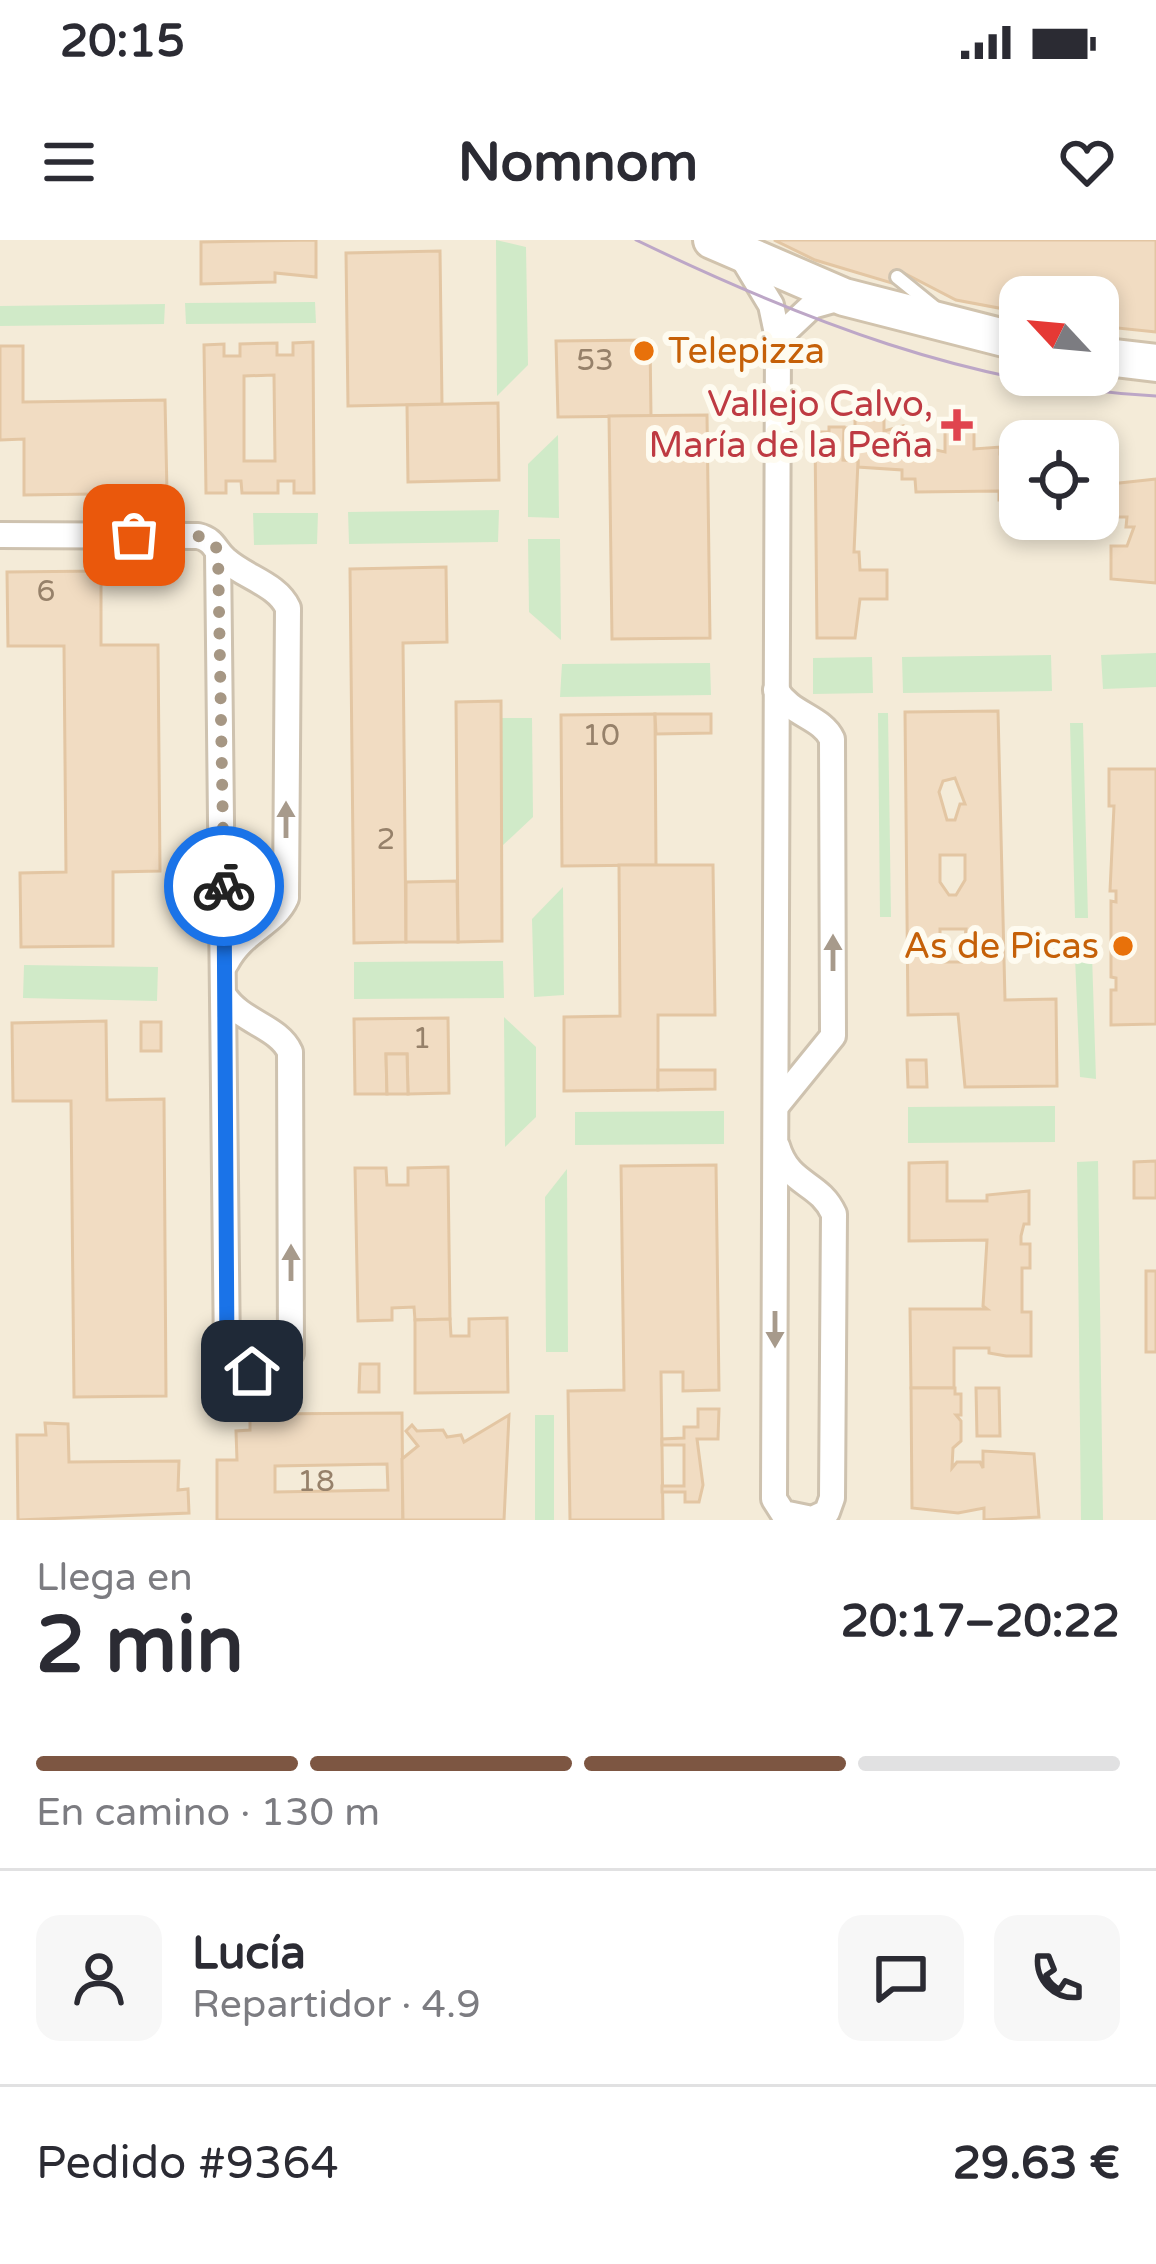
<!DOCTYPE html>
<html lang="es">
<head>
<meta charset="utf-8">
<style>
	body { margin:0; font-family:"Varela Round",sans-serif; background:#f7f7f7; color:#2b2b33; height:100vh; display:flex; flex-direction:column; font-size:45px; white-space:nowrap }
	* { box-sizing:border-box; margin:0 }
	p { font-size:39px; color:#7c7c81 }
	.icon { flex:none; width:66px; height:66px; fill:none; stroke:currentColor; stroke-width:2; stroke-linecap:round; stroke-linejoin:round }
	.map { position:relative; height:1280px; overflow:hidden }
	.details { display:flex; flex-direction:column; background:#fff; flex:1 }
	.details>* { flex:none }
	.needle { width:78px; rotate:296deg }
	.controls { position:absolute; left:999px; top:36px; display:grid; gap:24px }
	.controls a { display:grid; place-items:center; width:120px; height:120px; border-radius:24px; background:#fff; box-shadow:0 6px 18px #0003; font-size:60px }
	.pin { position:absolute; display:grid; place-items:center; width:102px; height:102px; color:#fff; margin:-51px; border-radius:24px; box-shadow:0 6px 18px #0006 }
	.courier { position:absolute; display:grid; place-items:center; width:120px; height:120px; margin:-60px; border:9px solid #1a73e8; border-radius:50%; background:#fff; color:#222; box-shadow:0 3px 15px #0007 }
	.summary em { font-style:normal; font-weight:800 }
	.summary div { display:flex; flex-direction:column-reverse }
	.summary { display:flex; align-items:center; justify-content:space-between; height:204px; padding:0 36px }
	h1 { font-size:78px; font-weight:800; line-height:90px }
	.bar { display:grid; grid-template-columns:repeat(4,1fr); gap:18px 12px; align-content:center; height:144px; padding:0 36px }
	.bar i { height:15px; border-radius:9px; background:#e1e1e2 }
	.bar .active { background:#7d5642 }
	.bar p { grid-column:span 4 }
	.line { display:flex; align-items:center; gap:30px; padding:0 36px; border-top:3px solid #e1e1e2 }
	.line div { flex:1 }
	.round { display:grid; place-items:center; flex:none; width:126px; height:126px; border-radius:24px; background:#f7f7f7 }
	.status { display:flex; justify-content:space-between; align-items:center; height:84px; padding:0 60px; background:#fff; direction:ltr }
	.status svg { height:33px; fill:currentColor }
	header { display:flex; justify-content:space-between; align-items:center; height:156px; padding:0 36px; background:#fff; font-size:54px; font-weight:800 }
	.map>svg:first-child { display:block }
	.residential { fill:#f4ebd8; fill-rule:evenodd }
	.green { fill:#d0eac8 }
	.building { fill:#f1dcc2; stroke:#e3c6a3; stroke-width:3; fill-rule:evenodd }
	.lines { fill:none; stroke-linecap:round; stroke-linejoin:round }
	.lane-casing { stroke:#cec2af; stroke-width:18 }
	.street-casing { stroke:#cec2af; stroke-width:30 }
	.secondary-casing { stroke:#d1c3ad; stroke-width:42 }
	.lane { stroke:#fff; stroke-width:12 }
	.street { stroke:#fff; stroke-width:24 }
	.secondary { stroke:#fff; stroke-width:36 }
	.tram { stroke:#bda7c7; stroke-width:3 }
	.oneway { fill:#a79a8b }
	.done { stroke:#a69784; stroke-width:12; stroke-dasharray:0 21.6 }
	.route { stroke:#1a73e8; stroke-width:15 }
	.food-dot { fill:#e8710a; stroke:#fefbf0; stroke-width:4.5 }
	.health-dot { fill:#e0444e; stroke:#fefbf0; stroke-width:4.5 }
	.labels { text-anchor:middle; dominant-baseline:central; stroke-width:12; stroke-linejoin:round; paint-order:stroke }
	.number-label { font-size:30px; fill:#96816a }
	.food-label { font-size:36px; fill:#c56008; stroke:#fefbf0; text-anchor:start }
	.health-label { font-size:36px; fill:#be3a42; stroke:#fefbf0; text-anchor:end }
</style>
</head>
<body>
<div class="status"><b>20:15</b><svg viewBox="0 0 49 12"><path d="M0 12V9h3v3zM5 12V6h3v6zM10 12V3h3v9zM15 12V0h3v12zM26 1h20v11H26zM47 4h2v5h-2z"/></svg></div>
<header><svg class="icon" aria-label="menu" viewBox="0 0 24 24"><path d="M4 6h16M4 12h16M4 18h16"/></svg>Nomnom<svg class="icon" aria-label="heart" viewBox="0 0 24 24"><path d="M12 20l-8-8c-3-5 5-10 8-4 3-6 11-1 8 4z"/></svg></header>
<div class="map">
<svg width="1156" height="1280" viewBox="0 0 1156 1280">
	<rect width="100%" height="100%" fill="#fcf8ea"/>
	<path class="residential" d="M0 0H1156V1280H0ZM1020 57H1098V135H1020ZM1020 201H1098V279H1020Z"/>
	<g class="green">
		<polygon points="496,0 526,7 528,125 497,156"/>
		<polygon points="315,62 316,83 186,84 185,63"/>
		<polygon points="165,64 164,84 0,86 0,66"/>
		<polygon points="558,195 559,278 528,277 528,224"/>
		<polygon points="499,270 498,302 349,304 348,272"/>
		<polygon points="253,273 318,273 317,304 254,305"/>
		<polygon points="528,299 560,299 561,400 529,372"/>
		<polygon points="1156,413 1156,447 1103,449 1101,415"/>
		<polygon points="1051,415 1052,451 903,453 902,417"/>
		<polygon points="872,417 873,453 813,454 813,418"/>
		<polygon points="710,423 711,455 560,457 562,424"/>
		<polygon points="878,473 888,473 891,677 880,677"/>
		<polygon points="501,478 532,478 533,577 502,606"/>
		<polygon points="1070,483 1083,483 1088,678 1075,678"/>
		<polygon points="563,647 564,755 534,757 532,679"/>
		<polygon points="1092,715 1096,839 1080,837 1075,717"/>
		<polygon points="503,721 504,758 354,759 354,722"/>
		<polygon points="24,725 158,727 157,761 23,758"/>
		<polygon points="504,777 536,807 536,877 505,907"/>
		<polygon points="1055,866 1055,902 908,903 908,867"/>
		<polygon points="724,871 724,904 575,905 575,872"/>
		<polygon points="1098,921 1103,1280 1081,1280 1077,922"/>
		<polygon points="567,929 568,1112 546,1112 545,957"/>
		<rect x="535" y="1175" width="19" height="105"/>
	</g>
	<g class="building">
		<polygon points="316,0 316,37 275,33 275,42 201,44 201,2"/>
		<polygon points="774,0 1156,0 1156,92 1098,86 1098,57 1020,57 1020,72 956,60 900,31 895,44 815,20"/>
		<polygon points="440,11 442,164 348,166 346,13"/>
		<polygon points="650,100 651,176 558,177 556,101"/>
		<path d="M313 102 314 253H294V241H278V253H242L241 241H226V253H206L204 105 224 104V116H240V104L277 103V115H293V103ZM274 135 275 221H244V136Z"/>
		<polygon points="0,106 23,106 23,162 165,160 167,253 24,255 24,199 0,200"/>
		<polygon points="855,159 884,159 884,191 903,186 903,201 915,201 915,213 927,213 927,208 945,212 945,180 974,180 974,209 1000,207 1000,214 1012,214 1012,231 1020,231 1020,269 1013,269 1013,260 999,260 999,251 916,252 915,239 902,239 902,230 858,227 858,221 843,220 844,188 855,188"/>
		<polygon points="498,163 499,240 408,242 407,165"/>
		<polygon points="707,175 710,398 612,399 609,176"/>
		<polygon points="829,187 844,187 843,220 858,221 854,312 859,312 860,330 887,330 887,359 860,359 855,398 817,398 815,192 829,192"/>
		<polygon points="1098,230 1110,230 1110,244 1156,239 1156,343 1111,339 1111,306 1127,306 1134,287 1126,287 1127,277 1110,277 1110,268 1098,269"/>
		<polygon points="446,327 447,402 403,403 406,702 354,703 350,329"/>
		<polygon points="101,331 101,405 158,405 160,631 113,632 113,706 21,707 20,633 66,632 64,406 8,406 7,332"/>
		<polygon points="501,461 502,701 458,702 456,462"/>
		<path d="M998 471 1005 760 1056 759 1057 846 965 847 958 774 908 775 905 472ZM955 538 965 564H960L955 580H947L939 552 943 541ZM940 615H965V640L956 655H949L940 642ZM940 689H966L962 722H940Z"/>
		<polygon points="655,474 656,625 562,626 561,475"/>
		<polygon points="655,474 711,474 711,493 656,494"/>
		<polygon points="1109,529 1156,529 1156,784 1111,785 1111,750 1116,750 1116,738 1111,737 1111,661 1116,662 1116,651 1110,651 1114,566 1109,566"/>
		<polygon points="619,625 713,625 715,775 658,775 658,850 564,851 564,777 620,776"/>
		<polygon points="457,641 458,702 406,702 406,642"/>
		<polygon points="448,778 449,853 408,854 407,814 386,814 387,854 355,854 354,779"/>
		<polygon points="106,781 107,860 164,859 166,1156 74,1157 71,861 13,861 12,783"/>
		<rect x="141" y="782" width="20" height="29"/>
		<polygon points="386,814 407,814 408,854 387,854"/>
		<polygon points="907,820 926,820 927,847 908,847"/>
		<polygon points="658,830 715,830 715,849 658,850"/>
		<polygon points="1156,921 1156,958 1134,958 1134,922"/>
		<polygon points="947,922 947,961 987,961 987,955 1029,951 1029,984 1024,984 1021,996 1021,1004 1030,1004 1030,1028 1022,1028 1022,1072 1031,1072 1031,1116 1006,1116 989,1113 989,1108 954,1108 954,1148 911,1148 910,1069 987,1069 983,1066 987,1000 909,1001 909,923"/>
		<polygon points="716,925 719,1150 683,1151 683,1132 661,1132 663,1280 570,1280 568,1151 624,1150 621,926"/>
		<polygon points="448,927 450,1079 415,1080 414,1067 392,1068 392,1080 358,1081 355,928 386,928 387,945 408,945 408,928"/>
		<rect x="1146" y="1031" width="10" height="81"/>
		<polygon points="507,1078 508,1152 415,1153 415,1080 450,1079 451,1096 469,1096 469,1079"/>
		<polygon points="360,1124 379,1124 379,1152 359,1152"/>
		<polygon points="911,1148 955,1148 955,1154 961,1154 961,1175 956,1175 961,1181 961,1201 953,1208 952,1228 957,1222 980,1222 983,1228 983,1211 1034,1214 1039,1277 984,1280 984,1268 958,1273 912,1268"/>
		<polygon points="976,1148 999,1148 1000,1196 977,1196"/>
		<polygon points="698,1169 719,1169 718,1199 697,1199 703,1245 699,1262 685,1262 685,1252 662,1252 662,1246 684,1246 684,1205 662,1205 662,1199 684,1198 684,1187 698,1187"/>
		<path d="M402 1173 403 1280H217V1220H237L236 1191 250 1190V1174ZM387 1224 388 1250 275 1252V1226Z"/>
		<polygon points="509,1175 504,1280 403,1280 402,1219 418,1206 406,1191 412,1185 417,1191 443,1190 447,1197 461,1195 464,1202"/>
		<polygon points="45,1183 68,1184 69,1222 179,1221 178,1250 188,1249 189,1273 18,1280 17,1195 46,1195"/>
	</g>
	<g class="lines">
		<g class="lane-casing">
			<polyline id="lane" points="897,37 934,67"/>
		</g>
		<g class="street-casing">
			<g id="street">
				<path d="M742 17 771 65 778 98 774 1259 783 1273 812 1279 827 1272 832 1258 834 974C819 941 789 946 777 906"/>
				<polyline points="778,98 812,66 844,57"/>
				<path d="M0 295 198 296C215 300 214 310 226 320 246 338 277 344 288 368L286 658C274 685 243 690 226 723"/>
				<path d="M218 313 227 1116C243 1138 279 1139 291 1113L290 812C279 787 242 782 225 757"/>
				<path d="M776 450C791 475 822 477 832 499L833 796 777 865"/>
			</g>
		</g>
		<g class="secondary-casing">
			<g id="secondary">
				<polyline points="712,0 844,57 1020,102"/>
				<polyline points="1098,116 1156,123"/>
			</g>
		</g>
		<use href="#lane" class="lane"/>
		<use href="#street" class="street"/>
		<use href="#secondary" class="secondary"/>
		<path class="tram" d="M636 0C800 79 972 147 1156 156"/>
	</g>
	<defs><path id="oneway-solid" d="M-6-.8H1V-3.2L6.5 0L1 3.2V.8H-6Z" transform="scale(3)"/></defs>
	<g class="oneway">
		<use href="#oneway-solid" transform="translate(286 580) rotate(-90)"/>
		<use href="#oneway-solid" transform="translate(833 713) rotate(-90)"/>
		<use href="#oneway-solid" transform="translate(291 1023) rotate(-90)"/>
		<use href="#oneway-solid" transform="translate(775 1089) rotate(90)"/>
	</g>
	<g class="lines">
		<polyline class="done" points="134,295 198,296 215,304 218,313 224,646"/>
		<polyline class="route" points="224,646 227,1116 252,1131"/>
	</g>
	<g class="food-dot">
		<circle cx="644" cy="111" r="12"/>
		<circle cx="1123" cy="706" r="12"/>
	</g>
	<path class="health-dot" d="M951 167h12v12h12v12h-12v12h-12v-12h-12v-12h12z"/>
	<g class="labels">
		<g class="number-label">
			<text x="595" y="120">53</text>
			<text x="46" y="351">6</text>
			<text x="601" y="495">10</text>
			<text x="386" y="599">2</text>
			<text x="422" y="798">1</text>
			<text x="316" y="1241">18</text>
		</g>
		<g class="food-label">
			<text x="668" y="111">Telepizza</text>
			<text x="1099" y="706" text-anchor="end">As de Picas</text>
		</g>
		<g class="health-label">
			<text x="933" y="164">Vallejo Calvo,<tspan x="933" dy="41">María de la Peña</tspan></text>
		</g>
	</g>
</svg>
<div class="controls">
<a><svg class="needle" viewBox="-14 -14 28 28"><path d="M0-13l5 13h-10z" fill="#e53935"/><path d="M0 13l5-13h-10z" fill="#7c7c81"/></svg></a>
<a><svg class="icon" aria-label="locate" viewBox="0 0 24 24"><circle cx="12" cy="12" r="6"/><path d="M12 2v4M12 18v4M2 12h4M18 12h4"/></svg></a>
</div>
<div class="pin" style="left:134px;top:295px;background:#ea580c"><svg class="icon" aria-label="bag" viewBox="0 0 24 24"><path d="M5 8h14l-1 12H6zM9 8a3 3 0 0 1 6 0"/></svg></div>
<div class="pin" style="left:252px;top:1131px;background:#1f2937"><svg class="icon" aria-label="home" viewBox="0 0 24 24"><path d="M3 11l9-7 9 7M6 9v11h12V9"/></svg></div>
<div class="courier" style="left:224px;top:646px"><svg class="icon" aria-label="bike" viewBox="0 0 24 24"><circle cx="6" cy="16" r="4"/><circle cx="18" cy="16" r="4"/><path d="M6 16l4-8h5l3 8M10 8l3 8H6M13 5h3"/></svg></div>
</div>
<section class="details">
<div class="summary"><div><h1>2 min</h1><p>Llega en</p></div><em>20:17–20:22</em></div>
<div class="bar"><i class="active"></i><i class="active"></i><i class="active"></i><i></i><p>En camino · 130 m</p></div>
<div class="line" style="height:216px"><a class="round"><svg class="icon" aria-label="person" viewBox="0 0 24 24"><circle cx="12" cy="8" r="4"/><path d="M4 21q1-7 8-7t8 7"/></svg></a><div><b>Lucía</b><p>Repartidor · 4.9</p></div><a class="round"><svg class="icon" aria-label="chat" viewBox="0 0 24 24"><path d="M4 5h16v11H9l-5 4z"/></svg></a><a class="round"><svg class="icon" aria-label="phone" viewBox="0 0 24 24"><path d="M5 4h4l2 5-3 2q2 4 5 5l2-3 5 2v4C11 20 4 13 5 4z"/></svg></a></div>
<div class="line" style="height:156px"><div>Pedido #9364</div><b>29.63 €</b></div>
</section>
</body>
</html>
